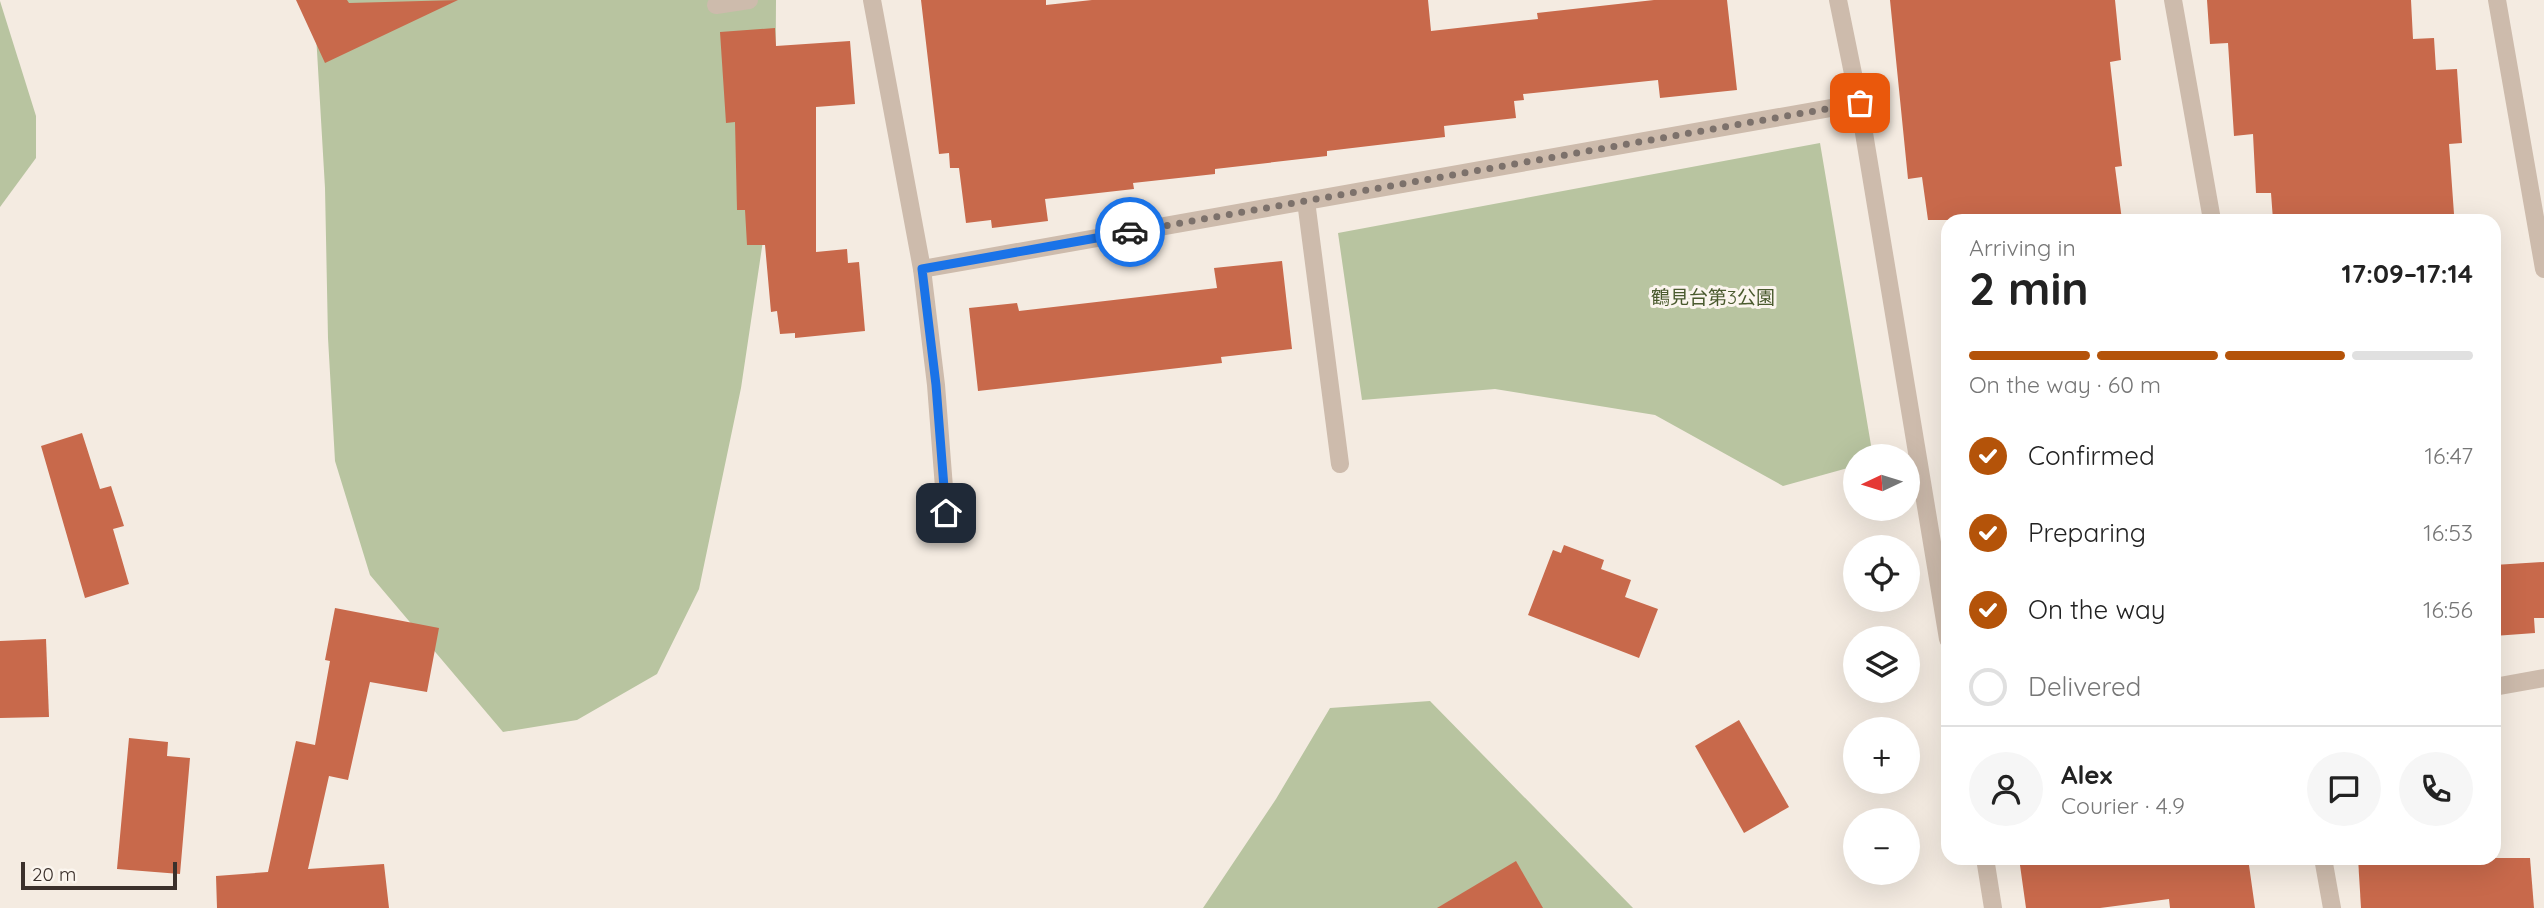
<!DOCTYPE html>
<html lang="en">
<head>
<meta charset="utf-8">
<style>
	body { margin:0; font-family:Quicksand,"Noto Sans JP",sans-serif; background:#f6f6f6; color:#222; height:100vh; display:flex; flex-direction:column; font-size:26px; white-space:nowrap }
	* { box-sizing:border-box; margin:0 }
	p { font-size:23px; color:#767676 }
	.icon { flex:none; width:38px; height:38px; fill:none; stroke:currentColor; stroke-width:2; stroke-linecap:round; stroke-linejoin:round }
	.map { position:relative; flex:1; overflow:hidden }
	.details { position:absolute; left:1941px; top:214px; width:560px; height:651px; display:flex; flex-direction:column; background:#fff; border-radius:21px; box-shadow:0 7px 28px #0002 }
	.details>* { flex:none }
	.needle { width:46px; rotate:266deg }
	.fabs { position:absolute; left:1843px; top:444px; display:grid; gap:14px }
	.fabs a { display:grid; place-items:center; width:77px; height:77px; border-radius:50%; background:#fff; box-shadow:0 7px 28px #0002; font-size:35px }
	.scale { position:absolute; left:21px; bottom:18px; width:156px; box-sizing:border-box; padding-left:7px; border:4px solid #3b302b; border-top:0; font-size:19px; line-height:24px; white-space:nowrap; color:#3b302b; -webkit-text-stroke:5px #fbf5ee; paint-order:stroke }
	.pin { position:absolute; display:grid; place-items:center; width:60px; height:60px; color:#fff; margin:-30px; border-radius:14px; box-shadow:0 4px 10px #0006 }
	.courier { position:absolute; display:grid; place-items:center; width:70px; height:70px; margin:-35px; border:5px solid #1a73e8; border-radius:50%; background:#fff; color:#222; box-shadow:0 2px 9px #0007 }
	.overview em { font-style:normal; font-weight:800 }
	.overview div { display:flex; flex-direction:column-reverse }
	.overview { display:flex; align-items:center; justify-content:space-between; height:119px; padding:0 28px }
	h1 { font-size:46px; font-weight:800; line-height:52px }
	.bar { display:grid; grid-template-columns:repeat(4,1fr); gap:10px 7px; align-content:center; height:84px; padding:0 28px }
	.bar i { height:9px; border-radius:5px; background:#e0e0e0 }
	.bar .current { background:#b45309 }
	.bar p { grid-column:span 4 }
	.line { display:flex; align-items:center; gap:18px; padding:0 28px; border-top:2px solid #e0e0e0 }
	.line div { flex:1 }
	.round { display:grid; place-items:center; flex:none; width:74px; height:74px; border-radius:37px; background:#f6f6f6 }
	ol { padding:0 28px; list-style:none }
	li { display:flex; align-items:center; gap:21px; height:77px }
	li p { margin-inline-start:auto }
	li .icon { padding:7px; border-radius:50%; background:#b45309; color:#fff; stroke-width:4 }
	li:last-child { color:#767676 }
	li i { width:38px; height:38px; border:4px solid #e0e0e0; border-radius:50% }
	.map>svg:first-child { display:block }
	.green { fill:#b8c4a0 }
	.building { fill:#c8694b }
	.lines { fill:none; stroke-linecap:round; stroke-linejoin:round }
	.street { stroke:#cdbbac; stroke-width:18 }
	.done { stroke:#7c716b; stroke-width:7; stroke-dasharray:0 12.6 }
	.route { stroke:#1a73e8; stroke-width:9 }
	.labels { text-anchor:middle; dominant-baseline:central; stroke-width:6; stroke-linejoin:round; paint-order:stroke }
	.park-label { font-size:19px; fill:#4a5a2e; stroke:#fbf5ee }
</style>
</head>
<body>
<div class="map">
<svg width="2544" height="908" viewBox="0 0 2544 908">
	<rect width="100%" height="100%" fill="#f4ebe1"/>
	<g class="green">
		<polygon points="314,0 776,0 775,160 741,388 699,589 657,674 577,720 503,732 370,575 335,461 328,338 325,188"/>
		<polygon points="0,1 36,116 36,158 0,207"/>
		<polygon points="1820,143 1873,457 1855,457 1855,466 1783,486 1655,415 1495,389 1362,400 1338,233"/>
		<polygon points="1430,701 1633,908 1203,908 1276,799 1330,708"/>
	</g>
	<g class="building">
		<polygon points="296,0 347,0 349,3 458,0 325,63"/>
		<polygon points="921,0 1046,0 1046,5 1092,0 1428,0 1431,31 1538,19 1537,13 1654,0 1727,0 1737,90 1660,98 1658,80 1523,94 1524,100 1514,101 1516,118 1444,126 1445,137 1327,151 1327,156 1215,169 1215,174 1133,183 1134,189 1045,199 1048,221 992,228 991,220 966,223 959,168 950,168 949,153 939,154"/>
		<polygon points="1890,0 2115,0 2121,60 2110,62 2122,166 2115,167 2122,220 1928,220 1922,177 1908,179"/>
		<polygon points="2207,0 2411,0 2413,39 2434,38 2436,70 2457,69 2462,143 2449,144 2454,214 2343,220 2273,220 2271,193 2256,193 2253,134 2234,136 2228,43 2210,44"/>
		<polygon points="775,28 776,46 850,41 855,104 816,107 816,252 847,249 848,263 859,262 865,331 795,338 795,333 780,334 777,311 771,312 765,245 747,245 745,210 737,210 735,122 726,123 720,32"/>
		<polygon points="1282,261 1292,349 1221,357 1222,363 978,391 969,308 1017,303 1019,311 1217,288 1214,268"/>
		<polygon points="82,433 100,489 111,486 124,526 113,529 129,584 85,598 41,446"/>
		<polygon points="1564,545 1604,560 1601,569 1631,580 1625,597 1658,609 1639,658 1528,615 1553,550 1561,553"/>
		<polygon points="2544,562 2544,618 2534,618 2535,633 2494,636 2494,565"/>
		<polygon points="335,608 439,628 427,692 370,682 348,780 329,776 308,869 384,864 389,908 217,908 216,876 268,872 296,741 315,745 330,661 325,660"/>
		<polygon points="46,639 49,717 0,718 0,641"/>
		<polygon points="1739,720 1789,807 1744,833 1695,746"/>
		<polygon points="129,738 168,742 167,756 190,758 180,874 117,869"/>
		<polygon points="2019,858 2248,858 2255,908 2170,908 2169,899 2100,908 2026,908"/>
		<polygon points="2358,858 2530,858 2534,908 2361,908"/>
		<polygon points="1516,861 1543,908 1437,908"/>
	</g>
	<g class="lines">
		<g class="street">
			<polyline points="872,0 922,269 1859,103"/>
			<polyline points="1838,0 1859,103 1948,639"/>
			<polyline points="2173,0 2212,220"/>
			<polyline points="2497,0 2544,269"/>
			<polyline points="716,5 749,0"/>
			<polyline points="1306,201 1340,464"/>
			<polyline points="922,269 936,385 946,513"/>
			<polyline points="2494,687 2544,678"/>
			<polyline points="1985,858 1993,908"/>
			<polyline points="2323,858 2332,908"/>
		</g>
	</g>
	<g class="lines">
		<polyline class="done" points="1130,232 1860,103"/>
		<polyline class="route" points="946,513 936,385 922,269 1130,232"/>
	</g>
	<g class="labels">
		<g class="park-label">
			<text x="1713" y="297">鶴見台第3公園</text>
		</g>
	</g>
</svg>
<div class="fabs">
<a><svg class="needle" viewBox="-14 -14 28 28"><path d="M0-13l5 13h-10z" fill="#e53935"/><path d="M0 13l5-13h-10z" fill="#767676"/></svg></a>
<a><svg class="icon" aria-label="locate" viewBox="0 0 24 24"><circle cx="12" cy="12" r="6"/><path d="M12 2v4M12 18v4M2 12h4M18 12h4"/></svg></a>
<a><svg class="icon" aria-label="layers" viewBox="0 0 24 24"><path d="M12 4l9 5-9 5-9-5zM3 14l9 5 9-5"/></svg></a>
<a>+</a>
<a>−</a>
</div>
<div class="scale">20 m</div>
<div class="pin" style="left:1860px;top:103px;background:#ea580c"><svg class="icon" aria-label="bag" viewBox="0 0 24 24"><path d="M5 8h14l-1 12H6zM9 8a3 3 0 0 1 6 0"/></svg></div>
<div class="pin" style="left:946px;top:513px;background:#1f2937"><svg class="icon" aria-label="home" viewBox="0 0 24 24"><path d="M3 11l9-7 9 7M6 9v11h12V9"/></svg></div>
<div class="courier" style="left:1130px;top:232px"><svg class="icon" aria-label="car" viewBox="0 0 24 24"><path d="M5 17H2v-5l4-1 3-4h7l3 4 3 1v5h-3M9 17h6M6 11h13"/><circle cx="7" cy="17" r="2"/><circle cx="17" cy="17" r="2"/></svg></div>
<section class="details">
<div class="overview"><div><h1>2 min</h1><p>Arriving in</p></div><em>17:09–17:14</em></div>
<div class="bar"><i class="current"></i><i class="current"></i><i class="current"></i><i></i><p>On the way · 60 m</p></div>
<ol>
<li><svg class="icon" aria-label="check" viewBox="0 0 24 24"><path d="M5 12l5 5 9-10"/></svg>Confirmed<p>16:47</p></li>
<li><svg class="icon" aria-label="check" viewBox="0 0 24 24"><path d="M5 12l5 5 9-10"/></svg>Preparing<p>16:53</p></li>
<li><svg class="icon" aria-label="check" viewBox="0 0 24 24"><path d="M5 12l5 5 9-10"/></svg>On the way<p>16:56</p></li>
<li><i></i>Delivered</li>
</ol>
<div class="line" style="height:126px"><a class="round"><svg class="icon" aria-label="person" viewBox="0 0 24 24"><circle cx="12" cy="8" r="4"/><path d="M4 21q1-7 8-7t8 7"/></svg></a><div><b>Alex</b><p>Courier · 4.9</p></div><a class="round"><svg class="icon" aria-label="chat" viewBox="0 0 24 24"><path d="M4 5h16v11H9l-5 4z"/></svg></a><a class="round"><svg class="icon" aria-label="phone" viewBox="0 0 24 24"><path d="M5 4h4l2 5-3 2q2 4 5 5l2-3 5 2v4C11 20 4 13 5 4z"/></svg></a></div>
</section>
</div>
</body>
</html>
